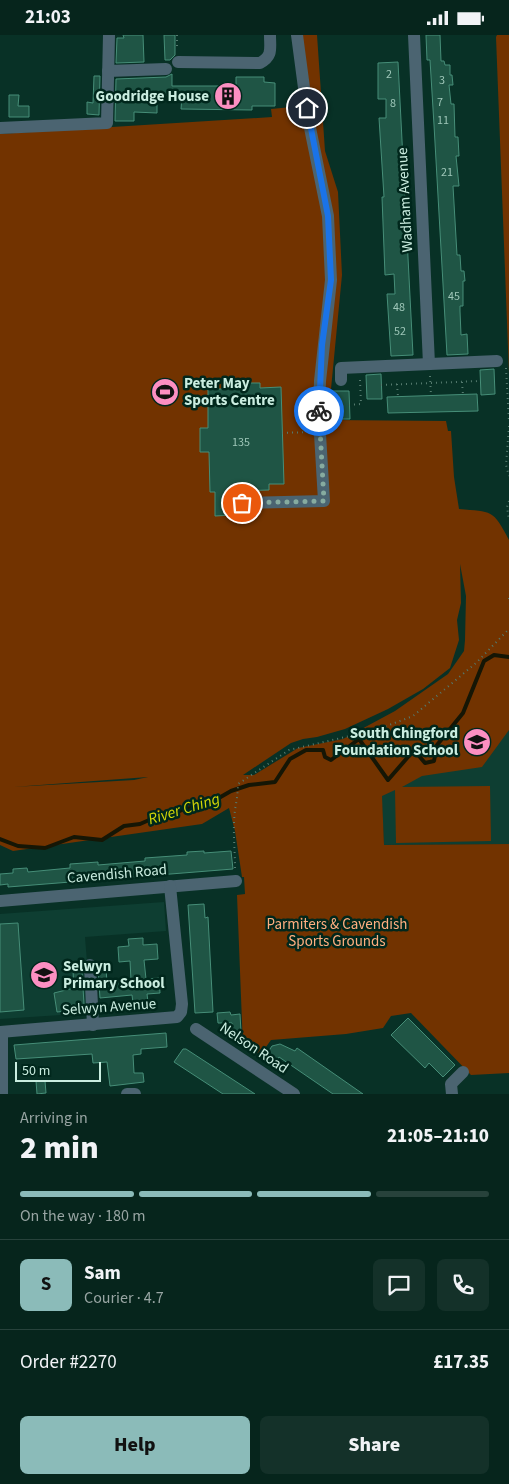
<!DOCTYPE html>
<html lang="en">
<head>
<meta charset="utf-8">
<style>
	body { margin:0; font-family:"Source Sans 3",sans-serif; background:#143129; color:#f1f3f6; height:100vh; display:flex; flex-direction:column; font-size:19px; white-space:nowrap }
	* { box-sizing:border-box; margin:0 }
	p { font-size:16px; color:#98a5a3 }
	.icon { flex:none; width:28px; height:28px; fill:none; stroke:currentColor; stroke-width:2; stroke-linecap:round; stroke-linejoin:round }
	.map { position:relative; height:1059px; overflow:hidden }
	.sheet { display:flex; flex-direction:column; background:#06251c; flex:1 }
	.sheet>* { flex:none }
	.scale { position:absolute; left:15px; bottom:12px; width:86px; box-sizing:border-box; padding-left:5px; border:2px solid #caede0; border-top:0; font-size:14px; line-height:18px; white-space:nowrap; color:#caede0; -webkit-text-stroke:4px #00271c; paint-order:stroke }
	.pin { position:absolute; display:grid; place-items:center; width:42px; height:42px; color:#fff; margin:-21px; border:2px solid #fff; border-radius:50%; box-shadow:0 1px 5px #0007 }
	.courier { position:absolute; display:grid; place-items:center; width:50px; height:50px; margin:-25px; border:4px solid #1a73e8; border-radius:50%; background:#fff; color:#222; box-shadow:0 1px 6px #0007 }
	.headline em { font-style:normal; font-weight:800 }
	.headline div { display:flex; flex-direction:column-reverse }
	.headline { display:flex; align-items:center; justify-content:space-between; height:85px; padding:0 20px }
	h1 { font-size:32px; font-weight:800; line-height:38px }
	.bar { display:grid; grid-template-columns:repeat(4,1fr); gap:8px 5px; align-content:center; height:60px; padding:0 20px }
	.bar i { height:6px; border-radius:4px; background:#27423b }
	.bar .on { background:#8bbbb9 }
	.bar p { grid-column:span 4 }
	.line { display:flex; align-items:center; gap:12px; padding:0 20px; border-top:1px solid #27423b }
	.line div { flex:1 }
	.round { display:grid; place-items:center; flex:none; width:52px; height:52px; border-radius:8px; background:#143129 }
	.cta { display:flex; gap:10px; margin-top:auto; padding:10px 20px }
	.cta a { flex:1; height:58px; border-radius:8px; background:#8bbbb9; color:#111; font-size:20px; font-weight:800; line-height:58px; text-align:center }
	.cta a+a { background:#143129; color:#f1f3f6 }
	.status { display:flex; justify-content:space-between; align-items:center; height:35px; padding:0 25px; background:#06251c; direction:ltr }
	.status svg { height:14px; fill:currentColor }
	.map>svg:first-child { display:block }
	.built { fill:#0e3e32 }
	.green { fill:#723300; fill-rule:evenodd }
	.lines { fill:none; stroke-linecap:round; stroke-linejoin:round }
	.stream { stroke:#151605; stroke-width:4 }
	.building { fill:#1f5545; stroke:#468e78 }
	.path { stroke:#557b6f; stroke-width:2; stroke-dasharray:1 4; stroke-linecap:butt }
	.minor { stroke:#4b6471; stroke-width:12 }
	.done { stroke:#86ab9f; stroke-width:5; stroke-dasharray:0 9 }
	.route { stroke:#1a73e8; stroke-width:6 }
	.labels { text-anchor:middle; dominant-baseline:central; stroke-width:5; stroke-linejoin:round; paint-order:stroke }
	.number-label { font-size:12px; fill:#9fc7b9 }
	.poi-label { font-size:15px; font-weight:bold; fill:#caede0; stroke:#00271c; text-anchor:end }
	.street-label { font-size:15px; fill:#caede0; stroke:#00271c }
	.park-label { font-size:15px; fill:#ffaf80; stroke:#00271c }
	.water-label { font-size:16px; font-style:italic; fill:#d4d806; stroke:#00271c }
</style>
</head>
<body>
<div class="status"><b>21:03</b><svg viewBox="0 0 49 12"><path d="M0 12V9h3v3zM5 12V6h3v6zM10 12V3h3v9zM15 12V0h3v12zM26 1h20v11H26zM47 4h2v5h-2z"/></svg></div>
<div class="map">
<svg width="509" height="1059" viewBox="0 0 509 1059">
	<rect width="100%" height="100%" fill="#083126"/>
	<g class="built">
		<polygon points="509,660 509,809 384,810 381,750"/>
		<polygon points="164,867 166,896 85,902 91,978 0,984 0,879"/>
	</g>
	<g class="green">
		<path d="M294 0H317L325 116 338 157 342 240 328 385 446 386 448 396H451L454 442 459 474C492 477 493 474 509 505V695L482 732 422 741 402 752 490 751 491 806 396 808 395 755 382 761 384 810 509 809V1038L471 1040 411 978 391 981 383 993 346 999 271 1005 263 1016 255 1019 243 1012 237 860 245 859 244 842H242L235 796 229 773 202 789 13 816 0 810V99L272 82 271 74 302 71ZM460 529 466 561 465 605 464 616 448 639 395 676 343 704 298 713 254 740H243L291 708 303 704 317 702 345 694 388 674 423 654 450 633 459 605 457 585 461 568ZM148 742 134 745 13 752Z"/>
		<polygon points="497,0 509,0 509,339 496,2"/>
	</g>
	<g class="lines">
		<polyline class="stream" points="0,804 18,811 45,813 74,802 102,805 124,791 140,789 156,782 171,780 184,774 205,771 231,756 249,750 275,747 290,724 306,715 323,715 325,722 331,725 359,704 388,745 414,715 425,728 434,726 437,710 463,678 484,626 494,620 509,622"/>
	</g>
	<g class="building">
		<polygon points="123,0 143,0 144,27 116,28 117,3 124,3"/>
		<polygon points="164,0 175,0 175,20 170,25 165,25"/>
		<polygon points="426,0 440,0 441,26 444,26 445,30 450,30 450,40 452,40 453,50 449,50 451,69 454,69 455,102 458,102 459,121 456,121 459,151 453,151 457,220 460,220 461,236 464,236 465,246 463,246 463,271 460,271 460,276 461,300 467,299 468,319 447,320 434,90 430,25 427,25"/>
		<polygon points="398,27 413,320 391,321 387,259 395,259 394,239 385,240 382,162 384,162 379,83 386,83 386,64 378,64 378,28"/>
		<polygon points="172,39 172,51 236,51 236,42 264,42 264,47 275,48 275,71 252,71 252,75 181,74 182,61 157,60 157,78 134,77 134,86 115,86 116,44 166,42"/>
		<polygon points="94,41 100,41 99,80 87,79 87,67 93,68"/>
		<polygon points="9,60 19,60 18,71 29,71 29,82 9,82"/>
		<polygon points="494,334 495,359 481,360 480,335"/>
		<polygon points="381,339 382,364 367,364 366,340"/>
		<polygon points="229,348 260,348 260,353 281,352 284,449 269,449 269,455 234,456 234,480 215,481 215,457 210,457 209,417 200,417 200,393 208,393 208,354 229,354"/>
		<polygon points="331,356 349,356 350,384 332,384"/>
		<polygon points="477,359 478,376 388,378 387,362"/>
		<polygon points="204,816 204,818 231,816 233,834 8,852 8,849 0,850 0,839 13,838 13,834 27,833 28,837 70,833 70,829 98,827 98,830 145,826 145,823 187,820 187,817"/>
		<polygon points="204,869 205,883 208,882 213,977 195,978 188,870"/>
		<polygon points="18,888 24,975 0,977 0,889"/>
		<polygon points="143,903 143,910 157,909 158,924 144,925 146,944 159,943 160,958 147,959 148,967 133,968 132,960 100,963 98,935 106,934 107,947 131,945 130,926 119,927 118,912 129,911 128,904"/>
		<polygon points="73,936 82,936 84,969 67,970 67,976 57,977 54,958 74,953"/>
		<polygon points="230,977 231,980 240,979 241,997 232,998 232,988 218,988 217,978"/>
		<polygon points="408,983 455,1030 443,1042 429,1028 425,1033 391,1000"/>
		<polygon points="166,998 167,1012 141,1014 141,1019 133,1020 134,1038 143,1038 144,1047 110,1051 107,1027 93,1028 92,1019 16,1024 14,1010"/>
		<polygon points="280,1009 295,1016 297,1013 363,1059 333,1059 279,1022 276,1027 266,1020 272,1011"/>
		<polygon points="183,1014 186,1014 255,1059 223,1059 174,1027"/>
		<polygon points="36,1046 45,1046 46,1058 37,1059"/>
	</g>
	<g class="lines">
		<g class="path">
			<polyline points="177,0 177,14"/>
			<polyline points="506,333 509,387"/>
			<polyline points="430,341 431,361"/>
			<polyline points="462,347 463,360"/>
			<polyline points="397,349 398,362"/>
			<polyline points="381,350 480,346"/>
			<polyline points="349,370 361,369 360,345"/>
			<polyline points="509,391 506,430 509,441"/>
			<polyline points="282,398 308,397"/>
			<polyline points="509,466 507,472 509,485"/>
			<polyline points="509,563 509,567"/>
			<path d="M235 833C235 813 232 789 236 769 237 762 238 757 238 749L289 715 376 695 413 681 476 628 509 594"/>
		</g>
		<g class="minor">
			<polyline points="414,0 429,329"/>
			<path d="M178 27 260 28C273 21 270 14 270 0"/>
			<polyline points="108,36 166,34"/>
			<polyline points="0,93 107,88 109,0"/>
			<polyline points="341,345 341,333 497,326"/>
			<polyline points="242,468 324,466 319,382 320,346 331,245 328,181 308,83 297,0"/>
			<polyline points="0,866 236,846"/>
			<polyline points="90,930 93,990"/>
			<polyline points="196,994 294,1059"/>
			<polyline points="0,997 177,982 181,977 182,969 170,851"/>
			<polyline points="2,997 2,1059"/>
			<polyline points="127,1059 135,1059"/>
			<polyline points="452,1059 451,1049 463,1037"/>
		</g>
	</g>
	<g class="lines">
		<polyline class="done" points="242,468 324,466 319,376"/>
		<polyline class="route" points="307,73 328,181 331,245 322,310 319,376"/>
	</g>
	<defs>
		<g id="building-disc" transform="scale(1.4375)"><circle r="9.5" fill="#fc8fc2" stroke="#00271c"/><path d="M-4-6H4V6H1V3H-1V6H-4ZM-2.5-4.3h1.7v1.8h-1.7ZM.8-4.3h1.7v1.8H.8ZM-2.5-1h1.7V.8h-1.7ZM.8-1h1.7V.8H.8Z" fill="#111"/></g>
		<g id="stadium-disc" transform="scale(1.4375)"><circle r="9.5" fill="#fc8fc2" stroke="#00271c"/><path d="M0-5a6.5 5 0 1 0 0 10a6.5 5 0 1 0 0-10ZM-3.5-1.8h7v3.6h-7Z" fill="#111"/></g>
		<g id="school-disc" transform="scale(1.4375)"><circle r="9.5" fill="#fc8fc2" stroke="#00271c"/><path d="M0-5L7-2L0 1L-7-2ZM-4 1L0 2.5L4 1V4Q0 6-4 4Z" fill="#111"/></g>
	</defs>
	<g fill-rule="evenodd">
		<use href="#building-disc" x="228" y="61"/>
		<use href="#stadium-disc" x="165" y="357"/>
		<use href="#school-disc" x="477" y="707"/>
		<use href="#school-disc" x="44" y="940"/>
	</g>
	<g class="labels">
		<g class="number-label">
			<text x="389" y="39">2</text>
			<text x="442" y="45">3</text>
			<text x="440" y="67">7</text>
			<text x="393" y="68">8</text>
			<text x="443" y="85">11</text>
			<text x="447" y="137">21</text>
			<text x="454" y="261">45</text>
			<text x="399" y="272">48</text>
			<text x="400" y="296">52</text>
			<text x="241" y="407">135</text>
		</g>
		<g class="poi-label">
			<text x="209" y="61">Goodridge House</text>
			<text x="184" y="348" text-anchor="start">Peter May<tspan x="184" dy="17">Sports Centre</tspan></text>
			<text x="458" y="698">South Chingford<tspan x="458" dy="17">Foundation School</tspan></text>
			<text x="63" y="931" text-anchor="start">Selwyn<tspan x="63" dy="17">Primary School</tspan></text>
		</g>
		<g class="street-label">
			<text transform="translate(405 165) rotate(-93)">Wadham Avenue</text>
			<text transform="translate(117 839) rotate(-5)">Cavendish Road</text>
			<text transform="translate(109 972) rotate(-4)">Selwyn Avenue</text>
			<text transform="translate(254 1013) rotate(34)">Nelson Road</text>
		</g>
		<g class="park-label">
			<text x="337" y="889">Parmiters &amp; Cavendish<tspan x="337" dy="17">Sports Grounds</tspan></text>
		</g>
		<g class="water-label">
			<text transform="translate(184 774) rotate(-17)">River Ching</text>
		</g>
	</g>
</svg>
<div class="scale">50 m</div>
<div class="pin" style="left:242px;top:468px;background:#ea580c"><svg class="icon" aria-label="bag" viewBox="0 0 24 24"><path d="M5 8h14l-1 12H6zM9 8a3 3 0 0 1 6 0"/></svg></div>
<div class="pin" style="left:307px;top:73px;background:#1f2937"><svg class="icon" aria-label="home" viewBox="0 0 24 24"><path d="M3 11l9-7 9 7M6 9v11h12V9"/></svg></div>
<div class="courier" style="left:319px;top:376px"><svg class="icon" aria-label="bike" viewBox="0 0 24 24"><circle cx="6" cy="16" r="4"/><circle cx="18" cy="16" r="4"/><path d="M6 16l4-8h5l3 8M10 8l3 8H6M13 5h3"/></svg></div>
</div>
<section class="sheet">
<div class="headline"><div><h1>2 min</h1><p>Arriving in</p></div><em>21:05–21:10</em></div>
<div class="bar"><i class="on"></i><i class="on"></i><i class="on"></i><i></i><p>On the way · 180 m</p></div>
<div class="line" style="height:90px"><b class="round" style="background:#8bbbb9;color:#111">S</b><div><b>Sam</b><p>Courier · 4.7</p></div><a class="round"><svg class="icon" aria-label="chat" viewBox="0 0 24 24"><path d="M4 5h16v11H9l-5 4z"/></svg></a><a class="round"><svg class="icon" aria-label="phone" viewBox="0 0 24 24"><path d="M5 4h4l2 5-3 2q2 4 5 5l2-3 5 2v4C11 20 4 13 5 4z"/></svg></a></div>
<div class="line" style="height:65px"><div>Order #2270</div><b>£17.35</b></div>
<div class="cta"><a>Help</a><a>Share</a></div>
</section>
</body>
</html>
